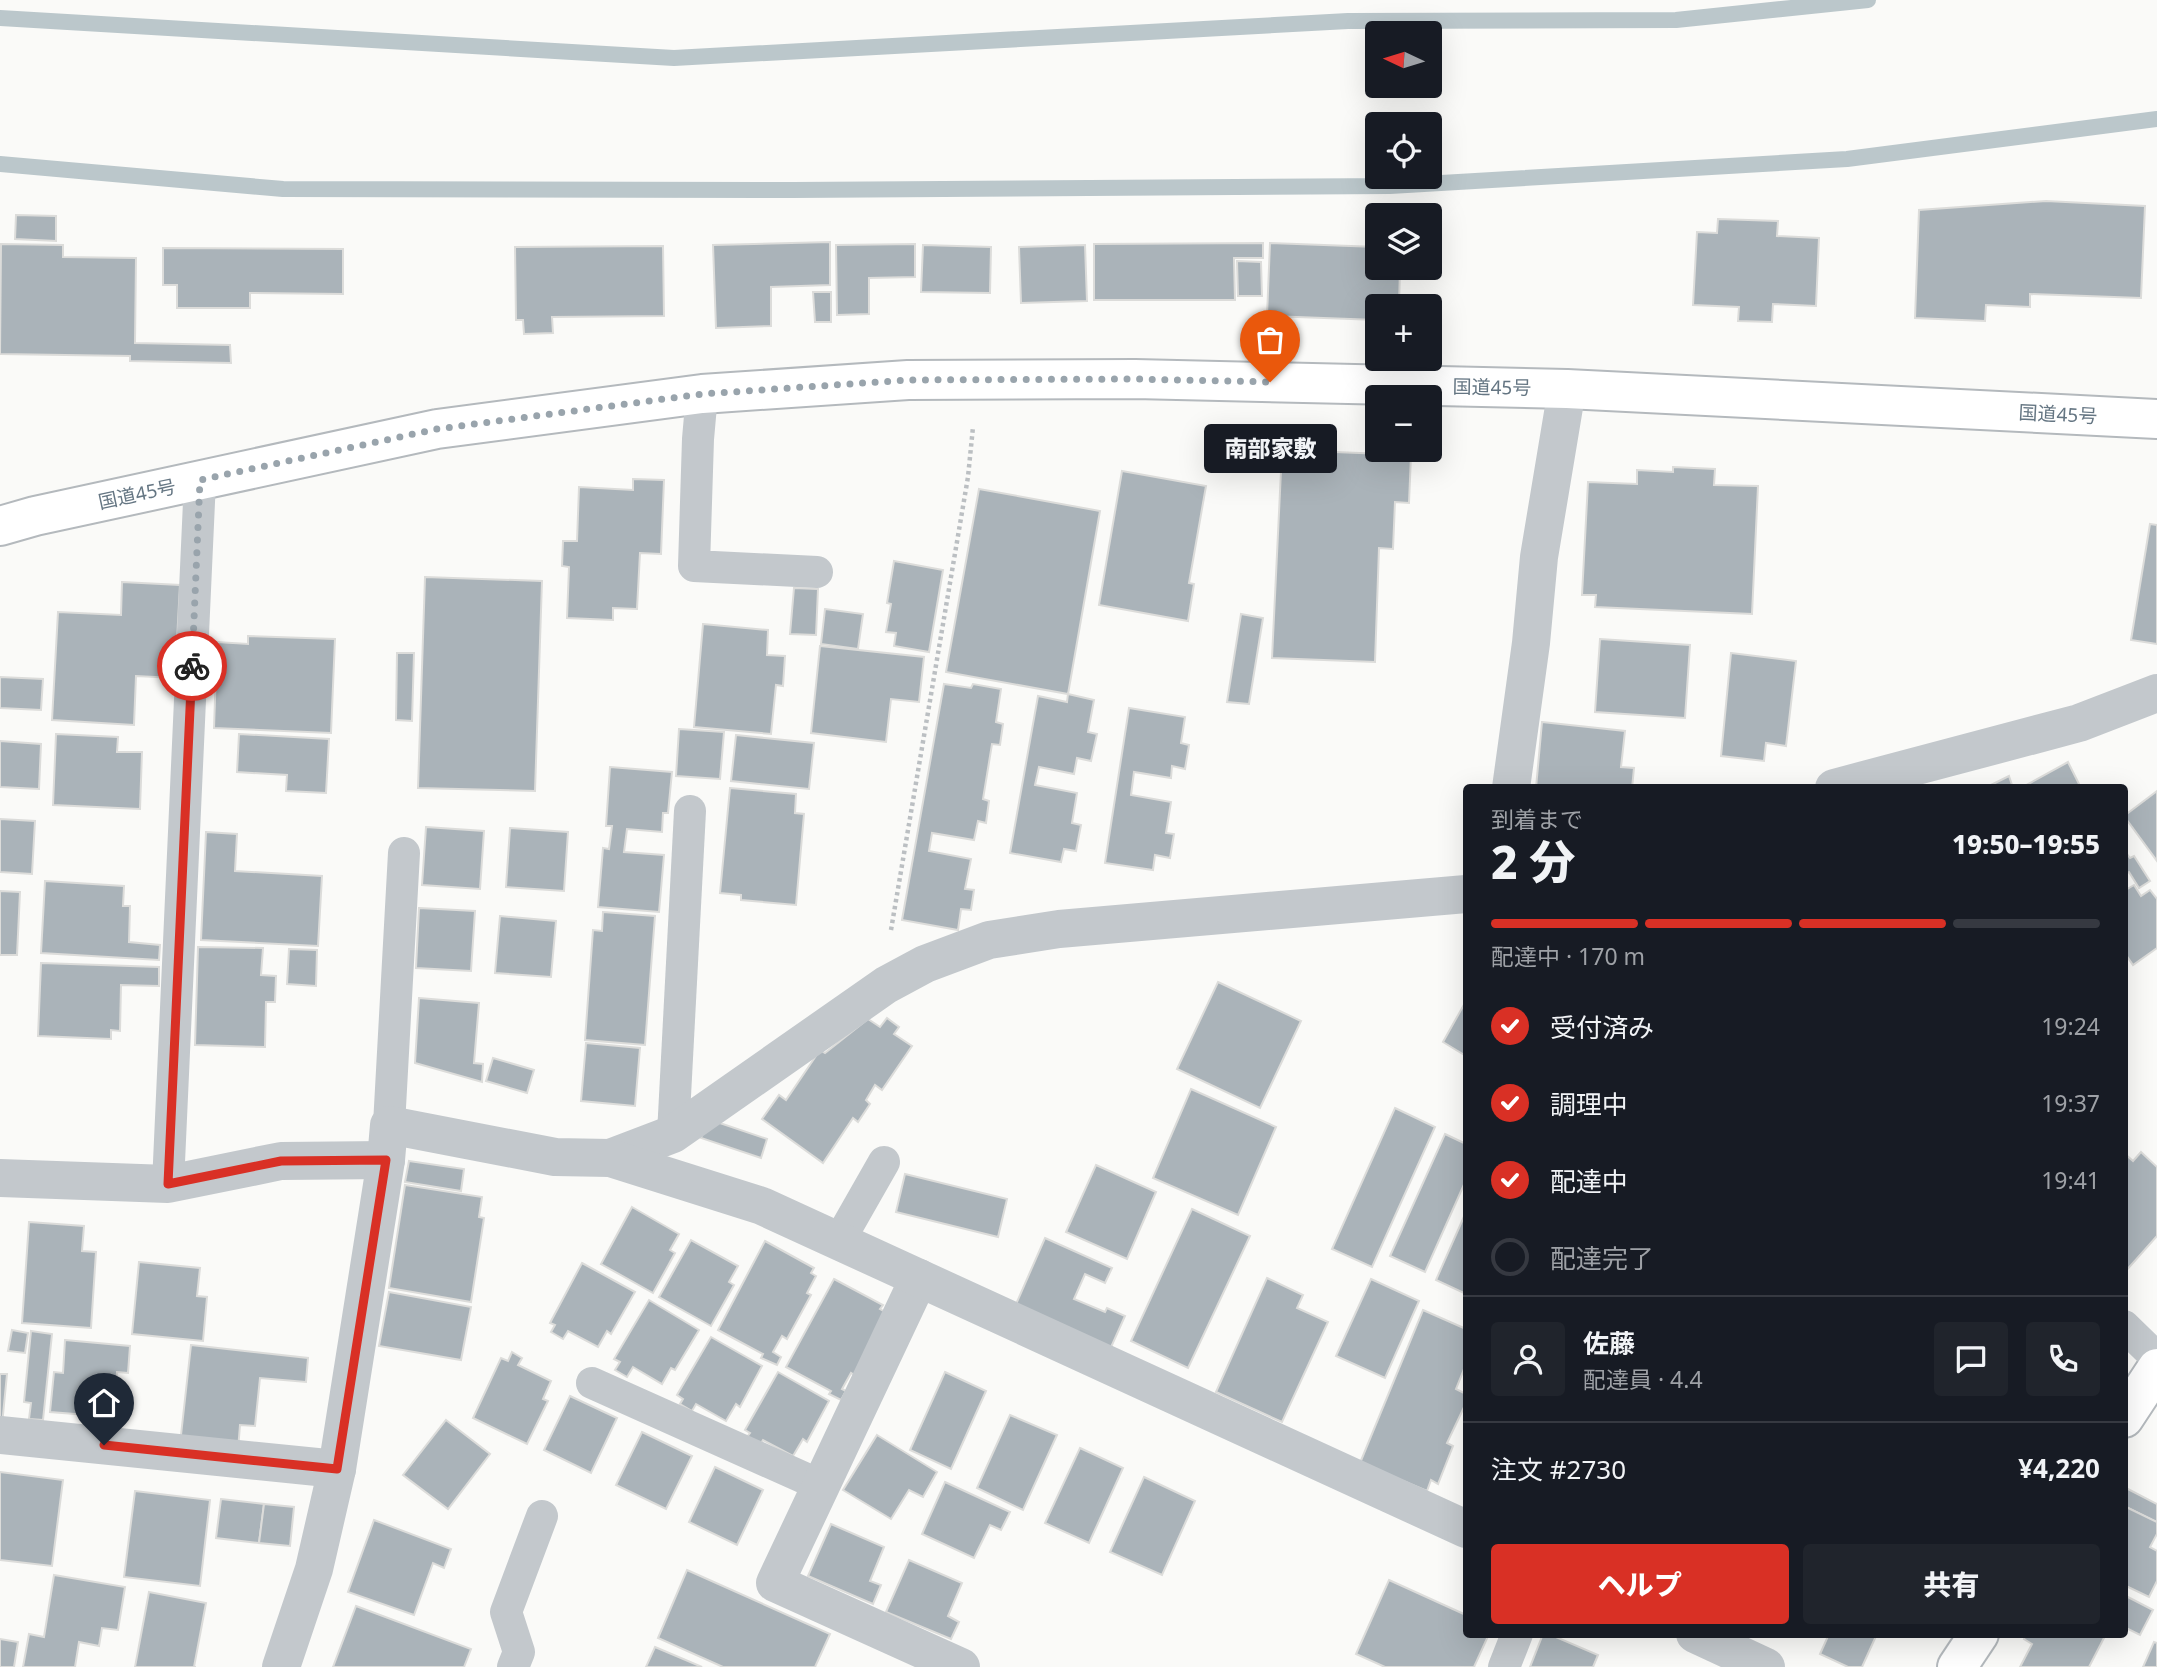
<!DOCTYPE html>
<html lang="ja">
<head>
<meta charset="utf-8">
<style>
	body { margin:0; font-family:"Noto Sans","Noto Sans JP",sans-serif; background:#20242c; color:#f1f3f6; height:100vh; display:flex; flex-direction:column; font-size:26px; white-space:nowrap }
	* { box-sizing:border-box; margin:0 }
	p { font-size:23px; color:#9ea1a6 }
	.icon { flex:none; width:38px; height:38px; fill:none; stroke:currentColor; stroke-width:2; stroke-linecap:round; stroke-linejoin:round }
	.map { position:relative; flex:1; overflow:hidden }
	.sheet { position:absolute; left:1463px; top:784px; width:665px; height:854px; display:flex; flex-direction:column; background:#171b24; border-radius:7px; box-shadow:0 7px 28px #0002 }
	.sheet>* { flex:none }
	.needle { width:46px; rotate:274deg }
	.fabs { position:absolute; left:1365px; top:21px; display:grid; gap:14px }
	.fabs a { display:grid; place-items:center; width:77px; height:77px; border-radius:7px; background:#171b24; box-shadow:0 7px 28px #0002; font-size:35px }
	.pin { position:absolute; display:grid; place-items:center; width:60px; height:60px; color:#fff; margin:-72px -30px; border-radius:50% 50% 50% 0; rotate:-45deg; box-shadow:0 0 7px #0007 }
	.pin .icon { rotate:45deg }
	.courier { position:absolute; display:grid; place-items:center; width:70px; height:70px; margin:-35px; border:5px solid #d93025; border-radius:50%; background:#fff; color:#222; box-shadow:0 2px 9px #0007 }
	.bubble { position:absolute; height:49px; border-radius:7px; background:#171b24; box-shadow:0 7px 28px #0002; font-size:23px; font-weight:800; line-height:49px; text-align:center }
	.headline em { font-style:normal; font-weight:800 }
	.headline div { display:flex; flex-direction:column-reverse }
	.headline { display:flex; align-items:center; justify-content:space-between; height:119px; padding:0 28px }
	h1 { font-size:46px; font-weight:800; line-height:52px }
	.bar { display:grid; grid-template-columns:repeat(4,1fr); gap:10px 7px; align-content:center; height:84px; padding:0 28px }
	.bar i { height:9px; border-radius:5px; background:#363941 }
	.bar .current { background:#d93025 }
	.bar p { grid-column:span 4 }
	.line { display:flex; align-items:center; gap:18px; padding:0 28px; border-top:2px solid #363941 }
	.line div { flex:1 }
	.round { display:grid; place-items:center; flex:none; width:74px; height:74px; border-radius:7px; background:#20242c }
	ol { padding:0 28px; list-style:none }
	li { display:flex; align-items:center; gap:21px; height:77px }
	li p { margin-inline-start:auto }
	li .icon { padding:7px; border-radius:50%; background:#d93025; color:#fff; stroke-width:4 }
	li:last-child { color:#9ea1a6 }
	li i { width:38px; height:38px; border:4px solid #363941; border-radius:50% }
	.cta { display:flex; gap:14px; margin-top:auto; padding:14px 28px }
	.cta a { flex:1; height:80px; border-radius:7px; background:#d93025; color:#fff; font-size:28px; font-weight:800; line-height:80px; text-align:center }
	.cta a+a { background:#20242c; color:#f1f3f6 }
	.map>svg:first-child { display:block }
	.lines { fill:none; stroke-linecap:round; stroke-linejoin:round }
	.stream { stroke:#bbc7cb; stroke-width:16 }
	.building { fill:#aab3b9; stroke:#dcdcda; stroke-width:2 }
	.highway-casing { stroke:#b4b9bd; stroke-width:42 }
	.path { stroke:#bbbfc2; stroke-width:4.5; stroke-dasharray:3.5 3.5; stroke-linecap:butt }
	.lane { stroke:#c3c8cc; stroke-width:32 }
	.street { stroke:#c3c8cc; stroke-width:38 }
	.highway { stroke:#fff; stroke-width:38 }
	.done { stroke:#99a4ac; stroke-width:7; stroke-dasharray:0 12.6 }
	.route { stroke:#d93025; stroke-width:9 }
	.labels { text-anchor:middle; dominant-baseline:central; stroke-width:7; stroke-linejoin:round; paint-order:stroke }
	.street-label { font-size:19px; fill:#657683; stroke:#fff }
</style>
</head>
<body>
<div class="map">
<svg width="2157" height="1667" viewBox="0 0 2157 1667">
	<rect width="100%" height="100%" fill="#fafaf8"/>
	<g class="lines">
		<g class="stream">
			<polyline points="0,18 674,58 1348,21 1676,20 1868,0"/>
			<polyline points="0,164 283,189 793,190 1390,186 1847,159 2157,119"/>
		</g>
	</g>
	<g class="building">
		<polygon points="2046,201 2145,206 2141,298 2030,294 2030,307 1986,305 1985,321 1915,318 1919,210"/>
		<polygon points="16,215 56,216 56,241 15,239"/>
		<polygon points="1718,219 1778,221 1777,236 1819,238 1816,306 1773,304 1772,322 1738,321 1739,307 1693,305 1697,232 1717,233"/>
		<polygon points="830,242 830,285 771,287 771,326 716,328 713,245"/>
		<polygon points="1263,243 1263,258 1234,258 1235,300 1094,300 1094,244"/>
		<polygon points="1270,243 1377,247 1377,268 1400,268 1399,306 1377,306 1377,320 1267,316"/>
		<polygon points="1,244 63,245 63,257 136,258 135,343 230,345 231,363 130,361 130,356 0,354"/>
		<polygon points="915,244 915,277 869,278 869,314 837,315 836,245"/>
		<polygon points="923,245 991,247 990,293 921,292"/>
		<polygon points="1085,245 1087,301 1021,303 1019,247"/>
		<polygon points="663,246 664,316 552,317 553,333 524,334 523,320 516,320 515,247"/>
		<polygon points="163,248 343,249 343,294 250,293 250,308 177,308 177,285 163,285"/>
		<polygon points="1237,261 1261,262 1262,296 1238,296"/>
		<polygon points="813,292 831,292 831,322 815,322"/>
		<polygon points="1282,450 1411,455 1409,503 1395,502 1393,549 1379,548 1375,662 1272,658"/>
		<polygon points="1673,467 1715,469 1714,485 1758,486 1752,614 1595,607 1596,595 1582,595 1588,482 1637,484 1637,470 1673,472"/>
		<polygon points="1122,471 1206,486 1189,583 1194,584 1188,621 1099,605"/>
		<polygon points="633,479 664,480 661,554 640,553 637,609 613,608 613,620 567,618 569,567 562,566 563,541 577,541 579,487 633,490"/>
		<polygon points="979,489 1100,511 1068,694 946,672"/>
		<polygon points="2150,524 2157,525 2157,644 2131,640"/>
		<polygon points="894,561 943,570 929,652 894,646 896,633 886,632 891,604 887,603"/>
		<polygon points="425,577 542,581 535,791 418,788"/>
		<polygon points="122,582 180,585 175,678 136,676 134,725 52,720 58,612 121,615"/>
		<polygon points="794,588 818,589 816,635 790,634"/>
		<polygon points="825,609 863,614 858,649 821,644"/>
		<polygon points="1241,614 1263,618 1249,704 1227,702"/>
		<polygon points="703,624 768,630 767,655 785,656 783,686 776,685 771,734 694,727"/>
		<polygon points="248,636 335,639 331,733 214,728 217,642 248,644"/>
		<polygon points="1600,639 1690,645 1685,718 1595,712"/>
		<polygon points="820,646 924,657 919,702 891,699 886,742 811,733"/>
		<polygon points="397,653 414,653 412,721 396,720"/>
		<polygon points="1731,653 1796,661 1786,746 1766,743 1764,761 1721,756"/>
		<polygon points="0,677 43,679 41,710 0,708"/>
		<polygon points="944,684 971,688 973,684 1001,689 996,722 1003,724 1000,745 992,744 983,799 989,801 986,823 978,821 974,840 932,833 929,851 971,859 965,889 974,890 971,910 961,909 958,930 902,920"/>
		<polygon points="1068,694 1094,700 1088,732 1097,734 1091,761 1077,758 1074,774 1039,767 1035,785 1077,793 1072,823 1081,825 1076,851 1064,849 1061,862 1010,853 1038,696 1067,702"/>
		<polygon points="1129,708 1185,717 1181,743 1189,745 1185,769 1172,766 1171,778 1134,772 1131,795 1171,802 1166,833 1174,834 1170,858 1155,855 1153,870 1105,863"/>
		<polygon points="1542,722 1625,731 1621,767 1634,768 1632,788 1536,788"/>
		<polygon points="679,729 724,732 720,779 676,776"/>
		<polygon points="56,734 118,737 117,752 142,752 140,809 53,805"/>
		<polygon points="239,734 329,739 326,793 286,791 287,775 237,772"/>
		<polygon points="736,735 814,743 809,789 731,781"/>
		<polygon points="0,741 41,744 39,789 0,787"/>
		<polygon points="2068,762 2081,788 2021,788"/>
		<polygon points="610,767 672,772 668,813 663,813 662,832 627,829 624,852 664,855 659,912 598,907 603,848 609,849 612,826 606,826"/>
		<polygon points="2009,776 2013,788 1985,788"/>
		<polygon points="730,788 796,794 795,813 804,814 796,905 741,900 741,895 720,893"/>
		<polygon points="2157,791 2157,861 2124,816"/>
		<polygon points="0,819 35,821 32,874 0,872"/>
		<polygon points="426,827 484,831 480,889 422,885"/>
		<polygon points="510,828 568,832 564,891 506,887"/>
		<polygon points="206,832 237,834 235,871 322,876 318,946 201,940"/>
		<polygon points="2124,850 2130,858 2134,856 2150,881 2139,888 2129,872 2124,875"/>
		<polygon points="45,881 124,886 123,906 130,906 129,942 160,945 159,960 41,953"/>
		<polygon points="2134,885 2141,896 2150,890 2157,899 2157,948 2133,965 2124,952 2124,891"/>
		<polygon points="0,891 20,892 17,955 0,955"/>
		<polygon points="419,908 475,911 471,971 416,968"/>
		<polygon points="603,912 655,916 645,1045 585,1040 593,930 602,931"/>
		<polygon points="500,916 556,921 551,977 495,973"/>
		<polygon points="198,947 263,948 261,975 276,976 275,1002 266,1002 265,1047 195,1045"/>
		<polygon points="289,949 317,950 316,986 287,984"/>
		<polygon points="41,963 159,967 159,986 121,985 120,1031 111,1030 111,1039 38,1036"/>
		<polygon points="1218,982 1301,1021 1260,1108 1177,1069"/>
		<polygon points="419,998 479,1003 474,1063 483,1064 482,1082 415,1063"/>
		<polygon points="1466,1001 1466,1056 1443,1042"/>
		<polygon points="887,1018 899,1027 894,1034 912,1046 882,1090 875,1085 866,1100 870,1104 858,1122 853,1118 823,1163 762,1119 779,1095 786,1100 820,1050 825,1053 868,1019 880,1027"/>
		<polygon points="586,1043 640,1048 635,1106 581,1101"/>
		<polygon points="493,1058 534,1070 527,1093 486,1081"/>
		<polygon points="1191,1089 1276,1127 1238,1215 1153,1178"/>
		<polygon points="1395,1108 1435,1127 1372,1267 1332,1249"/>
		<polygon points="708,1119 767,1139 761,1158 701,1138"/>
		<polygon points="1445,1134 1466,1144 1466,1180 1425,1272 1390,1256"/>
		<polygon points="2141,1152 2157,1167 2157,1236 2124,1273 2124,1153 2133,1161"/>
		<polygon points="409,1161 464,1169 461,1191 405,1182"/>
		<polygon points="1096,1165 1156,1192 1127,1259 1066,1232"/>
		<polygon points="905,1174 1007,1199 998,1237 896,1212"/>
		<polygon points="405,1185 482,1197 479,1217 484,1218 471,1302 389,1288"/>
		<polygon points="632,1207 679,1234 670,1250 675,1253 653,1293 601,1264"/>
		<polygon points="1192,1209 1250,1236 1188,1368 1131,1341"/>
		<polygon points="1466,1212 1466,1294 1436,1280"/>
		<polygon points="29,1222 84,1226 82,1251 96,1252 91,1328 22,1323"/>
		<polygon points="1045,1238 1112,1268 1105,1283 1085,1274 1074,1299 1105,1312 1107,1308 1125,1316 1108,1354 1013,1311"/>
		<polygon points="691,1240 738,1266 729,1282 734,1285 711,1326 659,1297"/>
		<polygon points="765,1241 814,1268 811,1273 816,1276 807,1293 811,1295 787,1339 782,1336 773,1352 781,1357 777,1365 761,1358 763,1354 718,1330"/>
		<polygon points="139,1262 200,1268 197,1296 207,1297 203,1341 132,1334"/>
		<polygon points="582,1263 635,1292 611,1334 607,1331 598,1347 568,1331 563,1339 551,1332 555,1325 550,1323"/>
		<polygon points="1267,1278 1303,1295 1297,1308 1328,1322 1282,1422 1216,1392"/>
		<polygon points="834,1279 883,1305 880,1309 885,1312 856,1376 851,1373 842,1389 846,1391 841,1400 829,1394 831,1391 786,1367"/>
		<polygon points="1371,1279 1419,1301 1385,1378 1336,1356"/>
		<polygon points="389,1292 471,1307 461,1360 379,1346"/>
		<polygon points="649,1300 699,1330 675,1370 671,1368 662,1384 633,1367 627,1377 615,1370 620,1362 614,1359"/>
		<polygon points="1423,1310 1466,1329 1466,1364 1456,1389 1466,1394 1466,1403 1447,1443 1453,1446 1438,1484 1431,1480 1427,1491 1360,1463"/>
		<polygon points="12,1330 28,1333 25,1353 8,1351"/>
		<polygon points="31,1331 52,1334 43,1420 29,1419 31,1403 24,1402"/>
		<polygon points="711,1337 762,1366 740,1407 736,1404 726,1421 696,1404 692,1411 680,1404 683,1399 677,1395"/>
		<polygon points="65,1340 130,1346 128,1373 117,1372 113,1417 50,1412 54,1372 63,1373"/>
		<polygon points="191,1345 308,1358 306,1382 260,1378 255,1426 240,1425 238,1450 180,1444"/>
		<polygon points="512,1352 522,1358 518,1365 551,1381 543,1399 548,1401 527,1444 473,1418 501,1358 508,1361"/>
		<polygon points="778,1372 829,1401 807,1442 803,1439 793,1456 763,1440 760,1445 747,1437 750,1433 745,1430"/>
		<polygon points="945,1372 986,1391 951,1469 910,1450"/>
		<polygon points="0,1374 7,1374 2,1425 0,1425"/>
		<polygon points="570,1396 617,1418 591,1473 544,1450"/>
		<polygon points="1010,1415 1057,1435 1023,1510 977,1488"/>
		<polygon points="446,1420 490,1454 448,1509 403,1475"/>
		<polygon points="642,1432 692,1456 666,1509 616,1485"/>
		<polygon points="877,1435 937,1472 923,1497 909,1490 891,1519 843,1490"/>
		<polygon points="1080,1448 1123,1468 1089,1543 1045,1523"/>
		<polygon points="715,1467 763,1490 737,1545 689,1522"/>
		<polygon points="0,1472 63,1480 52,1566 0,1560"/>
		<polygon points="1144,1477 1195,1501 1162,1575 1110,1552"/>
		<polygon points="945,1482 1010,1512 1001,1530 990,1525 974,1558 922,1534"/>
		<polygon points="2124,1487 2157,1504 2157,1522 2124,1506"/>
		<polygon points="135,1491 210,1500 200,1586 124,1577"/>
		<polygon points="221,1499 264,1504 259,1543 216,1538"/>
		<polygon points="264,1504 294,1507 290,1546 259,1543"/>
		<polygon points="2124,1506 2157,1522 2157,1534 2150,1547 2157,1551 2157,1581 2149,1597 2124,1585"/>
		<polygon points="374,1520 451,1549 444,1568 433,1563 414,1615 348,1592"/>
		<polygon points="831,1524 884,1547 870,1581 881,1585 873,1604 808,1576"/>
		<polygon points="909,1560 962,1583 948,1616 959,1622 951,1639 886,1612"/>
		<polygon points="687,1570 830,1634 815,1667 723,1667 658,1638"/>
		<polygon points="54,1575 125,1587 118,1630 102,1628 99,1646 79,1642 75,1667 23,1667 29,1634 44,1637"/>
		<polygon points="1389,1580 1466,1615 1466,1634 1489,1634 1474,1667 1385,1667 1356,1654"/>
		<polygon points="149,1592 206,1603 194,1667 196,1667 135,1667"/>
		<polygon points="2124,1595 2153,1610 2140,1635 2124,1627"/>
		<polygon points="356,1606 471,1649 464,1667 333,1667"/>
		<polygon points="1543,1634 1549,1634 1598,1655 1593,1667 1530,1667"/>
		<polygon points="1829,1634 1877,1634 1862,1667 1848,1667 1820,1654"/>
		<polygon points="2026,1634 2106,1634 2089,1667 2020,1667 2032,1644 2024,1639"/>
		<polygon points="0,1639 18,1642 14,1667 0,1667"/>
		<polygon points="2154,1642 2157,1643 2157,1667 2143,1667"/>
		<polygon points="655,1647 702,1667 646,1667"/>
	</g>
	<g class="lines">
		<g class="highway-casing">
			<g id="highway">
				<polyline points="0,526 35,516 437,429 702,394 908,380 1135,379 1567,389 2157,419"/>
				<polyline points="2124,1418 2157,1368"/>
				<polyline points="1957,1667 1979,1634"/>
			</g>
		</g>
		<polyline class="path" points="891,930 968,477 973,427"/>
		<g class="lane">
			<polyline points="702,394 698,439 694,566 817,572"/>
			<polyline points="389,1125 404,853"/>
			<polyline points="673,1134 690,811"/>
			<polyline points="168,1184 200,480"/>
			<polyline points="839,1241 884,1162"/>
			<polyline points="2124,1326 2157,1358"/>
			<polyline points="592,1383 820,1485"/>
			<polyline points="513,1667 519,1652 506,1612 542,1516"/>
			<polyline points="1504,1667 1517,1634"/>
		</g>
		<g class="street">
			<polyline points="1511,788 1531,643 1539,557 1567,389"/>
			<polyline points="1834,788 2079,723 2157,693"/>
			<polyline points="610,1158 673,1134 886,985 925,964 989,940 1059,929 1466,894"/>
			<polyline points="0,1178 168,1184 281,1161 386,1160"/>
			<polyline points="919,1278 775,1583 961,1667"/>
			<polyline points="0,1435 337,1469"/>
			<polyline points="1695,1634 1766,1667"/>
			<polyline points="281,1667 314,1569 337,1469 386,1160 389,1125 555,1157 610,1158 762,1206 1466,1529"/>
		</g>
		<use href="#highway" class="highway"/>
	</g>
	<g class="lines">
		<polyline class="done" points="192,666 200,480 437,429 702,394 908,380 1135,379 1270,382"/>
		<polyline class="route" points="104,1445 337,1469 386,1160 281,1161 168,1184 192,666"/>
	</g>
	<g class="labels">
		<g class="street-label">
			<text transform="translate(1492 387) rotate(1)">国道45号</text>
			<text transform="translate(2058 414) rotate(3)">国道45号</text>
			<text transform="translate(137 494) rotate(-12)">国道45号</text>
		</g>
	</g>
</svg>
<div class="fabs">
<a><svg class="needle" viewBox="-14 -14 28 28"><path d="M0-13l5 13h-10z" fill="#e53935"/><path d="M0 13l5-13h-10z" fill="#9ea1a6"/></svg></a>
<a><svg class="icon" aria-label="locate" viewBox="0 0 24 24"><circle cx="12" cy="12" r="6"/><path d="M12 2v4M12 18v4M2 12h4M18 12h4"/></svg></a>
<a><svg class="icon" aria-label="layers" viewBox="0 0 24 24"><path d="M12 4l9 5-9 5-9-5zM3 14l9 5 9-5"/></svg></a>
<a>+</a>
<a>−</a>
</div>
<div class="pin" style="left:1270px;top:382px;background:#ea580c"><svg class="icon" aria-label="bag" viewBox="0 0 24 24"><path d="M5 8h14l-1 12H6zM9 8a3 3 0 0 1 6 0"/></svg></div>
<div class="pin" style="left:104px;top:1445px;background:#1f2937"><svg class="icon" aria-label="home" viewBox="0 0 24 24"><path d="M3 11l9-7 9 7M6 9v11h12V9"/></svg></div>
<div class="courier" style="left:192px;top:666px"><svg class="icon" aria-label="bike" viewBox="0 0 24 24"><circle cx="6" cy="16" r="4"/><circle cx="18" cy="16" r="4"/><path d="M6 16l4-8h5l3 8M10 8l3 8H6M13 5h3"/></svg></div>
<div class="bubble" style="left:1204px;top:424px;width:133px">南部家敷</div>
<section class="sheet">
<div class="headline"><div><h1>2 分</h1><p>到着まで</p></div><em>19:50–19:55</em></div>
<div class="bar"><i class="current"></i><i class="current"></i><i class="current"></i><i></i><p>配達中 · 170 m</p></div>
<ol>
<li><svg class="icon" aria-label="check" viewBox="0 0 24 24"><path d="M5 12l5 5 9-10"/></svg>受付済み<p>19:24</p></li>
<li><svg class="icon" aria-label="check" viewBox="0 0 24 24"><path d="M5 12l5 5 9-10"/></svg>調理中<p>19:37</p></li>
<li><svg class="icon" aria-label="check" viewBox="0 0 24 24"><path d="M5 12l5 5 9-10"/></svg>配達中<p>19:41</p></li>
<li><i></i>配達完了</li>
</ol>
<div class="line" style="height:126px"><a class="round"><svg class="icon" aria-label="person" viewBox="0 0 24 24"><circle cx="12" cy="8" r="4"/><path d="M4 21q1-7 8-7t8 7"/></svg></a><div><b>佐藤</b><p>配達員 · 4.4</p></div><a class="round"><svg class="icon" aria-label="chat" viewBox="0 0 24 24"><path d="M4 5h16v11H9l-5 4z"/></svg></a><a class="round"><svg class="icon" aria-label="phone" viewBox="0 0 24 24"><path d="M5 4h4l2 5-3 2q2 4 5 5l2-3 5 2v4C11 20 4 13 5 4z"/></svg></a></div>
<div class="line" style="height:91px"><div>注文 #2730</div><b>¥4,220</b></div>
<div class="cta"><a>ヘルプ</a><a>共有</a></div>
</section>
</div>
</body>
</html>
